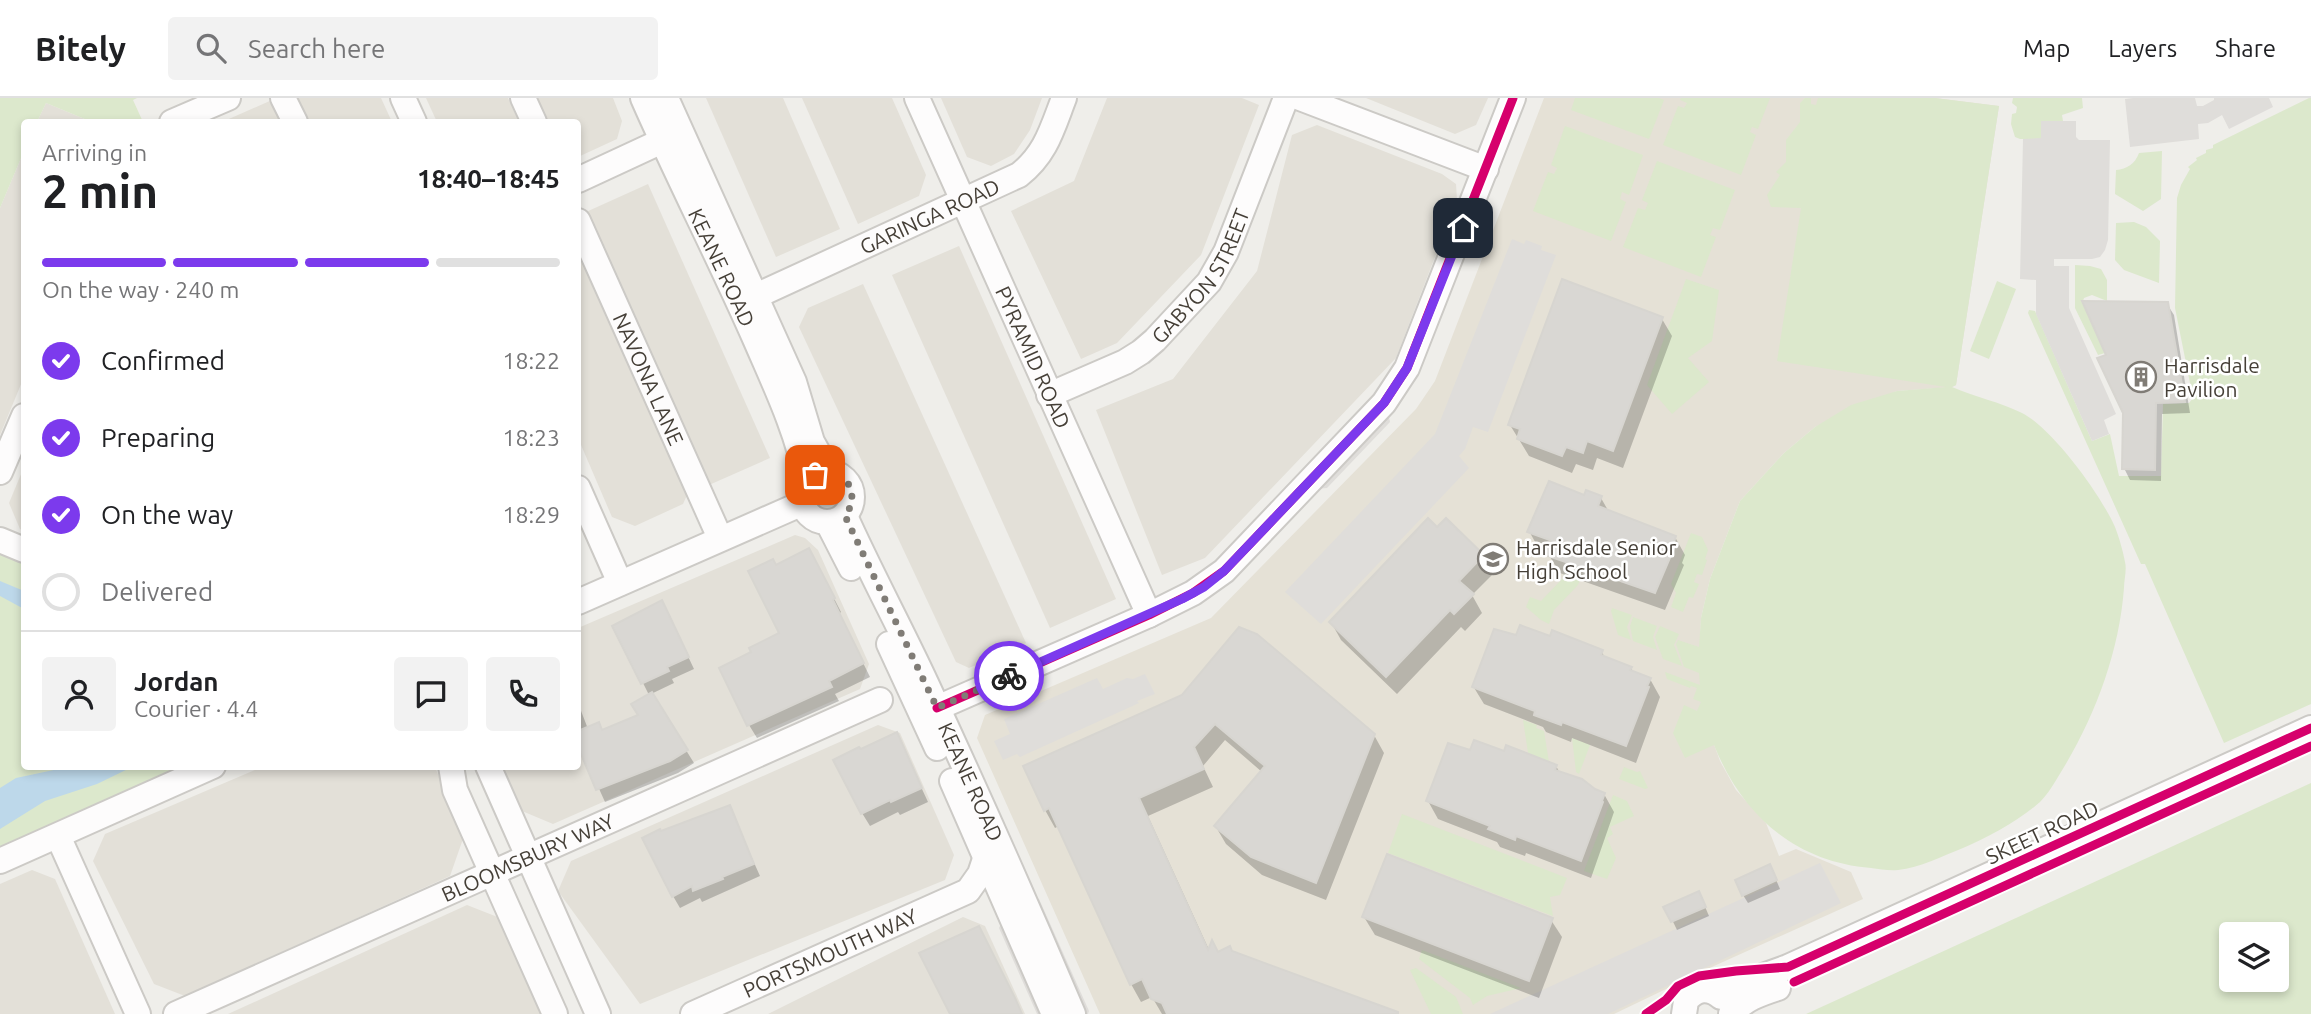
<!DOCTYPE html>
<html lang="en">
<head>
<meta charset="utf-8">
<style>
	body { margin:0; font-family:Ubuntu,sans-serif; background:#f2f2f2; color:#202124; height:100vh; display:flex; flex-direction:column; font-size:26px; white-space:nowrap }
	* { box-sizing:border-box; margin:0 }
	p { font-size:23px; color:#757577 }
	.icon { flex:none; width:38px; height:38px; fill:none; stroke:currentColor; stroke-width:2; stroke-linecap:round; stroke-linejoin:round }
	.map { position:relative; flex:1; overflow:hidden }
	.side { position:absolute; left:21px; top:21px; width:560px; height:651px; display:flex; flex-direction:column; background:#fff; border-radius:7px; box-shadow:0 4px 10px #0003 }
	.side>* { flex:none }
	.fabs { position:absolute; left:2219px; top:824px; display:grid; gap:14px }
	.fabs a { display:grid; place-items:center; width:70px; height:70px; border-radius:7px; background:#fff; box-shadow:0 4px 10px #0003; font-size:35px }
	.pin { position:absolute; display:grid; place-items:center; width:60px; height:60px; color:#fff; margin:-30px; border-radius:14px; box-shadow:0 4px 10px #0006 }
	.courier { position:absolute; display:grid; place-items:center; width:70px; height:70px; margin:-35px; border:5px solid #7c3aed; border-radius:50%; background:#fff; color:#222; box-shadow:0 2px 9px #0007 }
	.head em { font-style:normal; font-weight:700 }
	.head div { display:flex; flex-direction:column-reverse }
	.head { display:flex; align-items:center; justify-content:space-between; height:119px; padding:0 21px }
	h1 { font-size:46px; font-weight:700; line-height:52px }
	.bar { display:grid; grid-template-columns:repeat(4,1fr); gap:10px 7px; align-content:center; height:84px; padding:0 21px }
	.bar i { height:9px; border-radius:5px; background:#e0e0e0 }
	.bar .active { background:#7c3aed }
	.bar p { grid-column:span 4 }
	.line { display:flex; align-items:center; gap:18px; padding:0 21px; border-top:2px solid #e0e0e0 }
	.line div { flex:1 }
	.round { display:grid; place-items:center; flex:none; width:74px; height:74px; border-radius:7px; background:#f2f2f2 }
	ol { padding:0 21px; list-style:none }
	li { display:flex; align-items:center; gap:21px; height:77px }
	li p { margin-inline-start:auto }
	li .icon { padding:7px; border-radius:50%; background:#7c3aed; color:#fff; stroke-width:4 }
	li:last-child { color:#757577 }
	li i { width:38px; height:38px; border:4px solid #e0e0e0; border-radius:50% }
	header { display:flex; align-items:center; gap:42px; box-sizing:border-box; height:98px; padding:0 35px; background:#fff; border-bottom:2px solid #e0e0e0 }
	header strong { font-size:33px }
	nav { display:flex; gap:38px; margin-inline-start:auto; font-size:24px }
	.search { width:490px; height:63px; background:#f2f2f2; display:flex; align-items:center; gap:18px; box-sizing:border-box; padding:0 24px; border-radius:7px; color:#757577; font-size:26px }
	.map>svg:first-child { display:block }
	.residential { fill:#e3e0d8 }
	.education { fill:#e5e1d6 }
	.green { fill:#dce8cc; fill-rule:evenodd }
	.parking { fill:#dfddda }
	.water { fill:#bdd8ea }
	.shadow { fill:#0003 }
	.building { fill:#d9d7d3; stroke:#d7d5d0; stroke-width:2 }
	.lines { fill:none; stroke-linecap:round; stroke-linejoin:round }
	.minor-casing { stroke:#cccac6; stroke-width:28 }
	.minor { stroke:#fdfcfc; stroke-width:24 }
	.cycleway-casing { stroke:#fff; stroke-width:13 }
	.cycleway { stroke:#d6006c; stroke-width:9 }
	.done { stroke:#807c76; stroke-width:7; stroke-dasharray:0 12.6 }
	.route { stroke:#7c3aed; stroke-width:9 }
	.labels { text-anchor:middle; dominant-baseline:central; stroke-width:5; stroke-linejoin:round; paint-order:stroke }
	.street-label { font-size:21px; fill:#453f37; stroke:#fff }
	.poi-label { font-size:21px; fill:#453f37; stroke:#fff; text-anchor:start }
</style>
</head>
<body>
<header>
<strong>Bitely</strong>
<div class="search"><svg class="icon" aria-label="search" viewBox="0 0 24 24"><circle cx="10" cy="10" r="6"/><path d="M15 15l6 6"/></svg>Search here</div>
<nav><a>Map</a><a>Layers</a><a>Share</a></nav>
</header>
<div class="map">
<svg width="2311" height="916" viewBox="0 0 2311 916">
	<rect width="100%" height="100%" fill="#efeeea"/>
	<g class="residential">
		<polygon points="297,0 381,0 392,24 307,24"/>
		<polygon points="426,0 508,0 519,24 437,24"/>
		<polygon points="534,0 613,0 622,23 617,41 578,59 578,24 545,24"/>
		<polygon points="706,0 783,0 840,131 776,159"/>
		<polygon points="802,0 892,0 926,77 919,98 858,126"/>
		<polygon points="941,0 1042,0 1030,32 1014,56 991,68 967,59"/>
		<polygon points="1107,0 1242,0 1259,7 1201,157 1117,245 1081,261 1011,113 1074,83"/>
		<polygon points="1366,0 1488,0 1476,27 1455,36"/>
		<polygon points="272,2 282,24 222,24"/>
		<polygon points="46,5 92,24 37,24"/>
		<polygon points="1317,27 1442,76 1456,86 1457,102 1396,260 1205,460 1162,477 1096,312 1173,281 1257,173 1292,37"/>
		<polygon points="24,53 24,279 0,337 0,110"/>
		<polygon points="648,86 770,360 709,387 586,114"/>
		<polygon points="959,148 1116,501 1050,530 892,177"/>
		<polygon points="578,151 687,397 683,406 635,428 612,419 578,340"/>
		<polygon points="863,186 1026,545 969,570 956,564 799,229 808,210"/>
		<polygon points="24,369 24,433 20,431 9,405"/>
		<polygon points="795,437 805,440 818,452 869,566 860,591 553,726 522,713 502,669 578,668 578,530"/>
		<polygon points="878,627 900,635 954,757 945,782 640,906 558,793 571,763"/>
		<polygon points="262,669 435,669 464,738 450,778 185,898 154,886 93,763 105,736"/>
		<polygon points="32,772 55,781 115,916 0,916 0,786"/>
		<polygon points="467,807 500,820 543,916 228,916"/>
		<polygon points="963,819 985,828 1025,916 768,916"/>
	</g>
	<polygon class="education" points="1544,0 1935,0 1999,8 1956,287 1952,289 1897,293 1815,329 1784,355 1740,403 1710,481 1701,520 1699,568 1708,630 1720,663 1736,692 1766,725 1779,758 1796,751 1851,774 1863,801 1714,868 1614,916 1100,916 977,640 985,617 1211,520 1416,311 1435,283"/>
	<g class="green">
		<polygon points="0,0 137,0 133,2 143,24 92,24 46,5 37,24 24,24 24,53 0,110"/>
		<polygon points="1575,0 1659,0 1664,2 1649,41 1571,12"/>
		<polygon points="1681,0 1770,0 1758,31 1752,29 1750,34 1756,37 1741,77 1663,47 1678,8 1684,10 1687,5 1680,2"/>
		<path d="M1805 0H1811V6L1816 7 1818 0H1935L1999 8 1956 287 1952 289C1975 299 2000 304 2022 315 2052 330 2101 397 2115 429 2119 439 2123 453 2125 464 2127 472 2124 482 2124 490 2119 555 2095 619 2061 674 2055 684 2048 696 2040 704 2020 722 1987 740 1963 750 1942 758 1920 770 1898 772 1889 773 1880 771 1871 770 1795 764 1742 717 1714 647L1685 660 1673 635 1684 607 1697 613 1701 604 1693 601 1697 590 1691 588 1690 590 1667 581 1665 574 1700 587 1699 575 1684 569 1676 546 1678 542 1699 549 1701 520 1710 481 1740 403 1784 355 1815 329 1851 307 1897 293 1946 289 1777 263 1801 110 1771 109 1767 97 1780 77 1776 74 1786 64V42L1800 24V5Z"/>
		<polygon points="2013,0 2082,0 2083,10 2062,17 2063,23 2041,23 2041,40 2039,41 2020,41 2015,39 2011,26 2012,16 2016,15 2017,9 2012,5"/>
		<polygon points="2309,0 2311,0 2311,606 2224,645 2145,466 2141,466 2028,215 2029,212 2035,213 2092,343 2110,336 2119,378 2161,378 2163,306 2189,305 2193,300 2175,210 2177,100 2181,87 2190,71 2188,69 2197,62 2196,60 2206,55 2206,52 2213,50 2213,47"/>
		<polygon points="1565,28 1643,57 1629,97 1622,94 1620,101 1626,104 1611,143 1533,113 1548,74 1554,76 1557,70 1551,67"/>
		<path d="M2162 53 2161 101 2143 113 2115 96 2116 72C2127 71 2135 66 2139 55Z"/>
		<polygon points="1657,63 1735,92 1720,132 1713,130 1710,137 1716,139 1701,179 1623,149 1638,110 1645,112 1648,105 1642,102"/>
		<polygon points="2134,124 2146,129 2160,143 2159,185 2124,172 2115,162 2116,125"/>
		<polygon points="2075,167 2090,168 2101,171 2107,182 2107,203 2092,197 2084,200 2083,203 2105,255 2098,257 2075,210"/>
		<polygon points="1686,181 1719,192 1712,243 1688,260 1709,284 1672,316 1647,287"/>
		<polygon points="1997,183 2016,191 1989,261 1970,253"/>
		<polygon points="1691,435 1702,439 1708,452 1705,461 1707,462 1702,477 1697,476 1694,484 1699,486 1693,500 1689,499 1683,514 1671,509 1676,495 1671,486"/>
		<polygon points="6,454 19,459 24,469 24,668 183,669 0,752 0,456"/>
		<polygon points="1564,476 1580,482 1578,487 1554,512 1549,526 1541,522 1526,509 1530,499 1541,503 1563,480"/>
		<polygon points="1612,510 1632,517 1627,529 1631,542 1618,537 1611,513"/>
		<polygon points="1633,519 1657,528 1653,539 1657,552 1633,543 1630,528"/>
		<polygon points="1660,528 1679,536 1674,547 1682,568 1663,561 1655,539"/>
		<polygon points="1523,622 1537,627 1536,630 1544,633 1549,664 1528,655"/>
		<polygon points="1572,640 1590,647 1579,676 1576,674"/>
		<polygon points="1624,669 1637,674 1640,673 1648,690 1645,691 1619,681"/>
		<path d="M2311 685V916H1806ZM2231 836H2277V882H2231Z"/>
		<polygon points="1613,697 1627,703 1634,718 1610,729 1613,736 1607,740 1616,760 1607,781 1584,773"/>
		<polygon points="1402,716 1567,780 1560,797 1550,799 1553,818 1388,755"/>
		<polygon points="1422,852 1521,890 1487,898 1473,907 1470,900 1419,861"/>
		<polygon points="1416,870 1456,899 1463,916 1431,916 1410,872"/>
	</g>
	<g class="parking">
		<polygon points="2133,0 2195,0 2197,8 2203,8 2214,2 2214,0 2269,0 2273,9 2229,31 2222,17 2208,25 2198,26 2199,41 2130,49 2125,1"/>
		<polygon points="2041,23 2076,23 2076,39 2079,42 2110,42 2108,142 2105,152 2100,159 2092,161 2054,161 2054,168 2069,168 2069,210 2116,316 2104,322 2109,336 2092,343 2036,216 2036,182 2020,181 2023,41 2041,40"/>
		<polygon points="1512,141 1524,146 1526,142 1542,148 1541,152 1556,157 1488,334 1473,329 1465,351 1459,358 1469,370 1321,526 1285,494 1435,336"/>
		<polygon points="1388,314 1390,324 1327,390 1315,391"/>
		<polygon points="1145,576 1155,596 1137,603 1139,605 1020,659 1017,656 1003,662 994,643 1010,636 1004,621 1097,580 1103,591 1127,580 1133,581"/>
		<polygon points="1820,765 1841,805 1608,916 1490,916"/>
		<polygon points="1029,797 1039,801 1089,913 1088,916 1082,916"/>
		<polygon points="1003,822 1044,916 1037,916 999,830"/>
	</g>
	<g class="water">
		<polygon points="0,483 24,493 24,511 0,498"/>
		<polygon points="68,669 132,669 97,686 45,703 0,731 0,690 16,680"/>
	</g>
	<g class="shadow">
		<polygon points="2167,206 2174,217 2190,315 2162,316 2161,383 2130,382 2124,370 2124,315 2108,258"/>
		<polygon points="1662,221 1672,238 1623,370 1597,360 1593,372 1576,366 1572,375 1529,358 1510,327"/>
		<polygon points="1585,399 1601,400 1609,414 1675,439 1685,457 1682,465 1684,467 1665,512 1560,475 1547,454 1539,451 1529,433"/>
		<polygon points="1437,432 1483,458 1493,476 1472,497 1482,515 1465,533 1461,529 1397,596 1341,542 1331,524"/>
		<polygon points="816,465 841,514 839,516 870,579 835,596 839,603 757,640 749,627 753,555 781,536 775,469"/>
		<polygon points="668,516 694,571 672,581 674,585 651,596 694,665 678,675 605,704 578,644 578,605 588,631 602,634 640,618 649,597 615,529"/>
		<polygon points="1517,539 1551,541 1601,553 1606,561 1631,570 1634,575 1650,581 1660,599 1636,665 1572,640 1571,644 1546,634 1543,629 1484,606 1473,588"/>
		<polygon points="1183,598 1374,637 1384,655 1326,802 1262,777 1226,746 1216,729 1262,674 1225,642 1203,668 1213,689 1148,718 1210,854 1218,856 1232,854 1397,916 1162,916 1152,899 1141,904 1131,886 1059,728 1055,730 1045,712"/>
		<polygon points="903,650 928,704 900,717 898,714 870,728 862,715 860,653"/>
		<polygon points="1471,654 1505,655 1556,668 1560,675 1604,696 1614,714 1591,780 1526,755 1525,758 1500,749 1497,744 1438,721 1428,703"/>
		<polygon points="729,709 760,778 702,804 700,800 680,810 673,798"/>
		<polygon points="1774,777 1780,791 1748,805 1743,797"/>
		<polygon points="1703,804 1709,818 1677,832 1666,809"/>
		<polygon points="1364,819 1551,822 1562,839 1539,900 1375,837"/>
	</g>
	<g class="building">
		<polygon points="1562,181 1663,219 1613,353 1587,343 1583,355 1566,349 1562,358 1517,341 1520,331 1508,327"/>
		<polygon points="2082,203 2168,204 2185,304 2156,305 2155,372 2122,371 2123,315 2097,260 2106,257"/>
		<polygon points="1549,383 1584,397 1586,392 1602,398 1598,408 1676,438 1673,447 1675,448 1655,495 1548,458 1549,456 1545,455 1550,442 1527,434"/>
		<polygon points="1428,420 1437,429 1446,420 1484,457 1459,483 1474,496 1454,516 1450,512 1386,579 1329,524"/>
		<polygon points="809,450 835,500 833,502 864,565 829,583 832,589 747,628 719,570 751,554 749,550 779,535 748,473 773,461 776,467"/>
		<polygon points="662,502 689,559 667,569 669,573 641,586 612,528"/>
		<polygon points="1520,527 1550,538 1552,532 1603,552 1601,557 1632,569 1630,572 1651,580 1647,588 1649,589 1626,648 1562,624 1561,627 1534,617 1535,613 1472,589 1494,531 1516,537"/>
		<polygon points="1239,529 1257,536 1375,636 1316,785 1251,759 1214,728 1265,668 1215,626 1194,649 1204,671 1139,700 1208,852 1212,842 1218,854 1230,848 1232,853 1398,914 1398,916 1167,916 1162,905 1151,901 1142,881 1130,887 1049,710 1044,713 1023,668 1182,597"/>
		<polygon points="652,594 688,652 670,663 596,692 578,649 578,633 599,624 602,632 638,617 631,606"/>
		<polygon points="897,634 922,690 891,704 890,702 861,716 833,662 859,649 861,651"/>
		<polygon points="1474,642 1504,653 1506,647 1557,667 1555,672 1582,681 1595,691 1605,695 1602,703 1603,704 1581,763 1516,738 1515,742 1488,731 1490,728 1426,703 1448,645 1470,652"/>
		<polygon points="730,707 754,766 722,779 723,781 693,793 692,788 672,799 642,740 660,731 661,733"/>
		<polygon points="1387,756 1553,820 1529,883 1362,819"/>
		<polygon points="1770,766 1777,782 1742,798 1735,782"/>
		<polygon points="1699,793 1706,809 1671,824 1663,809"/>
		<polygon points="979,828 1015,900 1022,916 950,916 919,855"/>
	</g>
	<g class="lines">
		<g class="minor-casing">
			<g id="minor">
				<polyline points="283,0 295,24"/>
				<polyline points="403,0 414,24"/>
				<polyline points="523,0 534,24"/>
				<path id="s1" d="M643 0C679 82 720 161 756 243 776 289 798 335 807 384"/>
				<polyline points="666,0 794,284 812,344 829,374"/>
				<path id="s2" d="M917 0 1149 517"/>
				<polyline points="1300,0 1486,71"/>
				<polyline points="172,24 228,0"/>
				<polyline points="578,82 662,43"/>
				<path id="s3" d="M578 123 720 440"/>
				<path id="s4" d="M756 198 1019 77C1046 56 1052 31 1064 0"/>
				<path id="s5" d="M1049 297 1125 264 1141 254 1155 242 1209 184 1226 154 1286 0"/>
				<circle cx="827" cy="399" r="25"/>
				<polyline points="0,374 24,318"/>
				<polyline points="578,390 620,485"/>
				<path id="s6" d="M845 418C870 474 900 529 926 585 977 695 1026 805 1073 916"/>
				<polyline points="828,425 851,470"/>
				<polyline points="0,442 24,452"/>
				<polyline points="578,504 803,405"/>
				<polyline points="889,546 937,650"/>
				<polyline points="937,610 1149,517 1193,495 1224,473 1384,305 1407,270 1513,0"/>
				<polyline points="451,668 455,692 555,916"/>
				<polyline points="488,668 598,916"/>
				<polyline points="952,683 1054,916"/>
				<polyline points="58,738 138,916"/>
				<polyline points="0,763 213,668"/>
				<polyline points="1709,892 1752,882 1788,869 2311,630"/>
				<path id="s7" d="M176 916 880 602"/>
				<path id="s8" d="M693 916 968 793 980 776 985 761"/>
				<path d="M1684 916 1686 903C1696 890 1709 889 1721 899"/>
				<path d="M1731 916C1745 901 1759 896 1778 890"/>
			</g>
		</g>
		<use href="#minor" class="minor"/>
		<g class="cycleway-casing">
			<g id="cycleway">
				<polyline points="937,610 1149,517 1193,495 1224,473 1384,305 1407,270 1513,0"/>
				<polyline points="1794,884 2311,648"/>
				<polyline points="1646,916 1666,902 1678,888 1699,878 1736,873 1788,869 2311,630"/>
			</g>
		</g>
		<use href="#cycleway" class="cycleway"/>
	</g>
	<g class="lines">
		<path class="done" d="M815 377C843 366 863 394 845 418L937 610 1009 578"/>
		<polyline class="route" points="1009,578 1182,501 1204,489 1224,473 1384,305 1407,270 1463,130"/>
	</g>
	<defs>
		<g id="building-ring" transform="scale(1.575)"><circle r="9.5" fill="#fff" stroke="#807c76" stroke-width="1.5"/><path d="M-4-6H4V6H1V3H-1V6H-4ZM-2.5-4.3h1.7v1.8h-1.7ZM.8-4.3h1.7v1.8H.8ZM-2.5-1h1.7V.8h-1.7ZM.8-1h1.7V.8H.8Z" fill="#807c76"/></g>
		<g id="school-ring" transform="scale(1.575)"><circle r="9.5" fill="#fff" stroke="#807c76" stroke-width="1.5"/><path d="M0-5L7-2L0 1L-7-2ZM-4 1L0 2.5L4 1V4Q0 6-4 4Z" fill="#807c76"/></g>
	</defs>
	<g fill-rule="evenodd">
		<use href="#building-ring" x="2141" y="279"/>
		<use href="#school-ring" x="1493" y="461"/>
	</g>
	<g class="labels">
		<g class="street-label">
			<text stroke="none"><textPath href="#s4" startOffset="191">GARINGA ROAD</textPath></text>
			<text stroke="none"><textPath href="#s1" startOffset="187">KEANE ROAD</textPath></text>
			<text stroke="none"><textPath href="#s5" startOffset="200">GABYON STREET</textPath></text>
			<text stroke="none"><textPath href="#s2" startOffset="284">PYRAMID ROAD</textPath></text>
			<text stroke="none"><textPath href="#s3" startOffset="173">NAVONA LANE</textPath></text>
			<text stroke="none"><textPath href="#s6" startOffset="294">KEANE ROAD</textPath></text>
			<text transform="translate(2042 734) rotate(-25)">SKEET ROAD</text>
			<text stroke="none"><textPath href="#s7" startOffset="385">BLOOMSBURY WAY</textPath></text>
			<text stroke="none"><textPath href="#s8" startOffset="150">PORTSMOUTH WAY</textPath></text>
		</g>
		<g class="poi-label">
			<text x="2164" y="267">Harrisdale<tspan x="2164" dy="24">Pavilion</tspan></text>
			<text x="1516" y="449">Harrisdale Senior<tspan x="1516" dy="24">High School</tspan></text>
		</g>
	</g>
</svg>
<div class="fabs">
<a><svg class="icon" aria-label="layers" viewBox="0 0 24 24"><path d="M12 4l9 5-9 5-9-5zM3 14l9 5 9-5"/></svg></a>
</div>
<div class="pin" style="left:815px;top:377px;background:#ea580c"><svg class="icon" aria-label="bag" viewBox="0 0 24 24"><path d="M5 8h14l-1 12H6zM9 8a3 3 0 0 1 6 0"/></svg></div>
<div class="pin" style="left:1463px;top:130px;background:#1f2937"><svg class="icon" aria-label="home" viewBox="0 0 24 24"><path d="M3 11l9-7 9 7M6 9v11h12V9"/></svg></div>
<div class="courier" style="left:1009px;top:578px"><svg class="icon" aria-label="bike" viewBox="0 0 24 24"><circle cx="6" cy="16" r="4"/><circle cx="18" cy="16" r="4"/><path d="M6 16l4-8h5l3 8M10 8l3 8H6M13 5h3"/></svg></div>
<section class="side">
<div class="head"><div><h1>2 min</h1><p>Arriving in</p></div><em>18:40–18:45</em></div>
<div class="bar"><i class="active"></i><i class="active"></i><i class="active"></i><i></i><p>On the way · 240 m</p></div>
<ol>
<li><svg class="icon" aria-label="check" viewBox="0 0 24 24"><path d="M5 12l5 5 9-10"/></svg>Confirmed<p>18:22</p></li>
<li><svg class="icon" aria-label="check" viewBox="0 0 24 24"><path d="M5 12l5 5 9-10"/></svg>Preparing<p>18:23</p></li>
<li><svg class="icon" aria-label="check" viewBox="0 0 24 24"><path d="M5 12l5 5 9-10"/></svg>On the way<p>18:29</p></li>
<li><i></i>Delivered</li>
</ol>
<div class="line" style="height:126px"><a class="round"><svg class="icon" aria-label="person" viewBox="0 0 24 24"><circle cx="12" cy="8" r="4"/><path d="M4 21q1-7 8-7t8 7"/></svg></a><div><b>Jordan</b><p>Courier · 4.4</p></div><a class="round"><svg class="icon" aria-label="chat" viewBox="0 0 24 24"><path d="M4 5h16v11H9l-5 4z"/></svg></a><a class="round"><svg class="icon" aria-label="phone" viewBox="0 0 24 24"><path d="M5 4h4l2 5-3 2q2 4 5 5l2-3 5 2v4C11 20 4 13 5 4z"/></svg></a></div>
</section>
</div>
</body>
</html>
